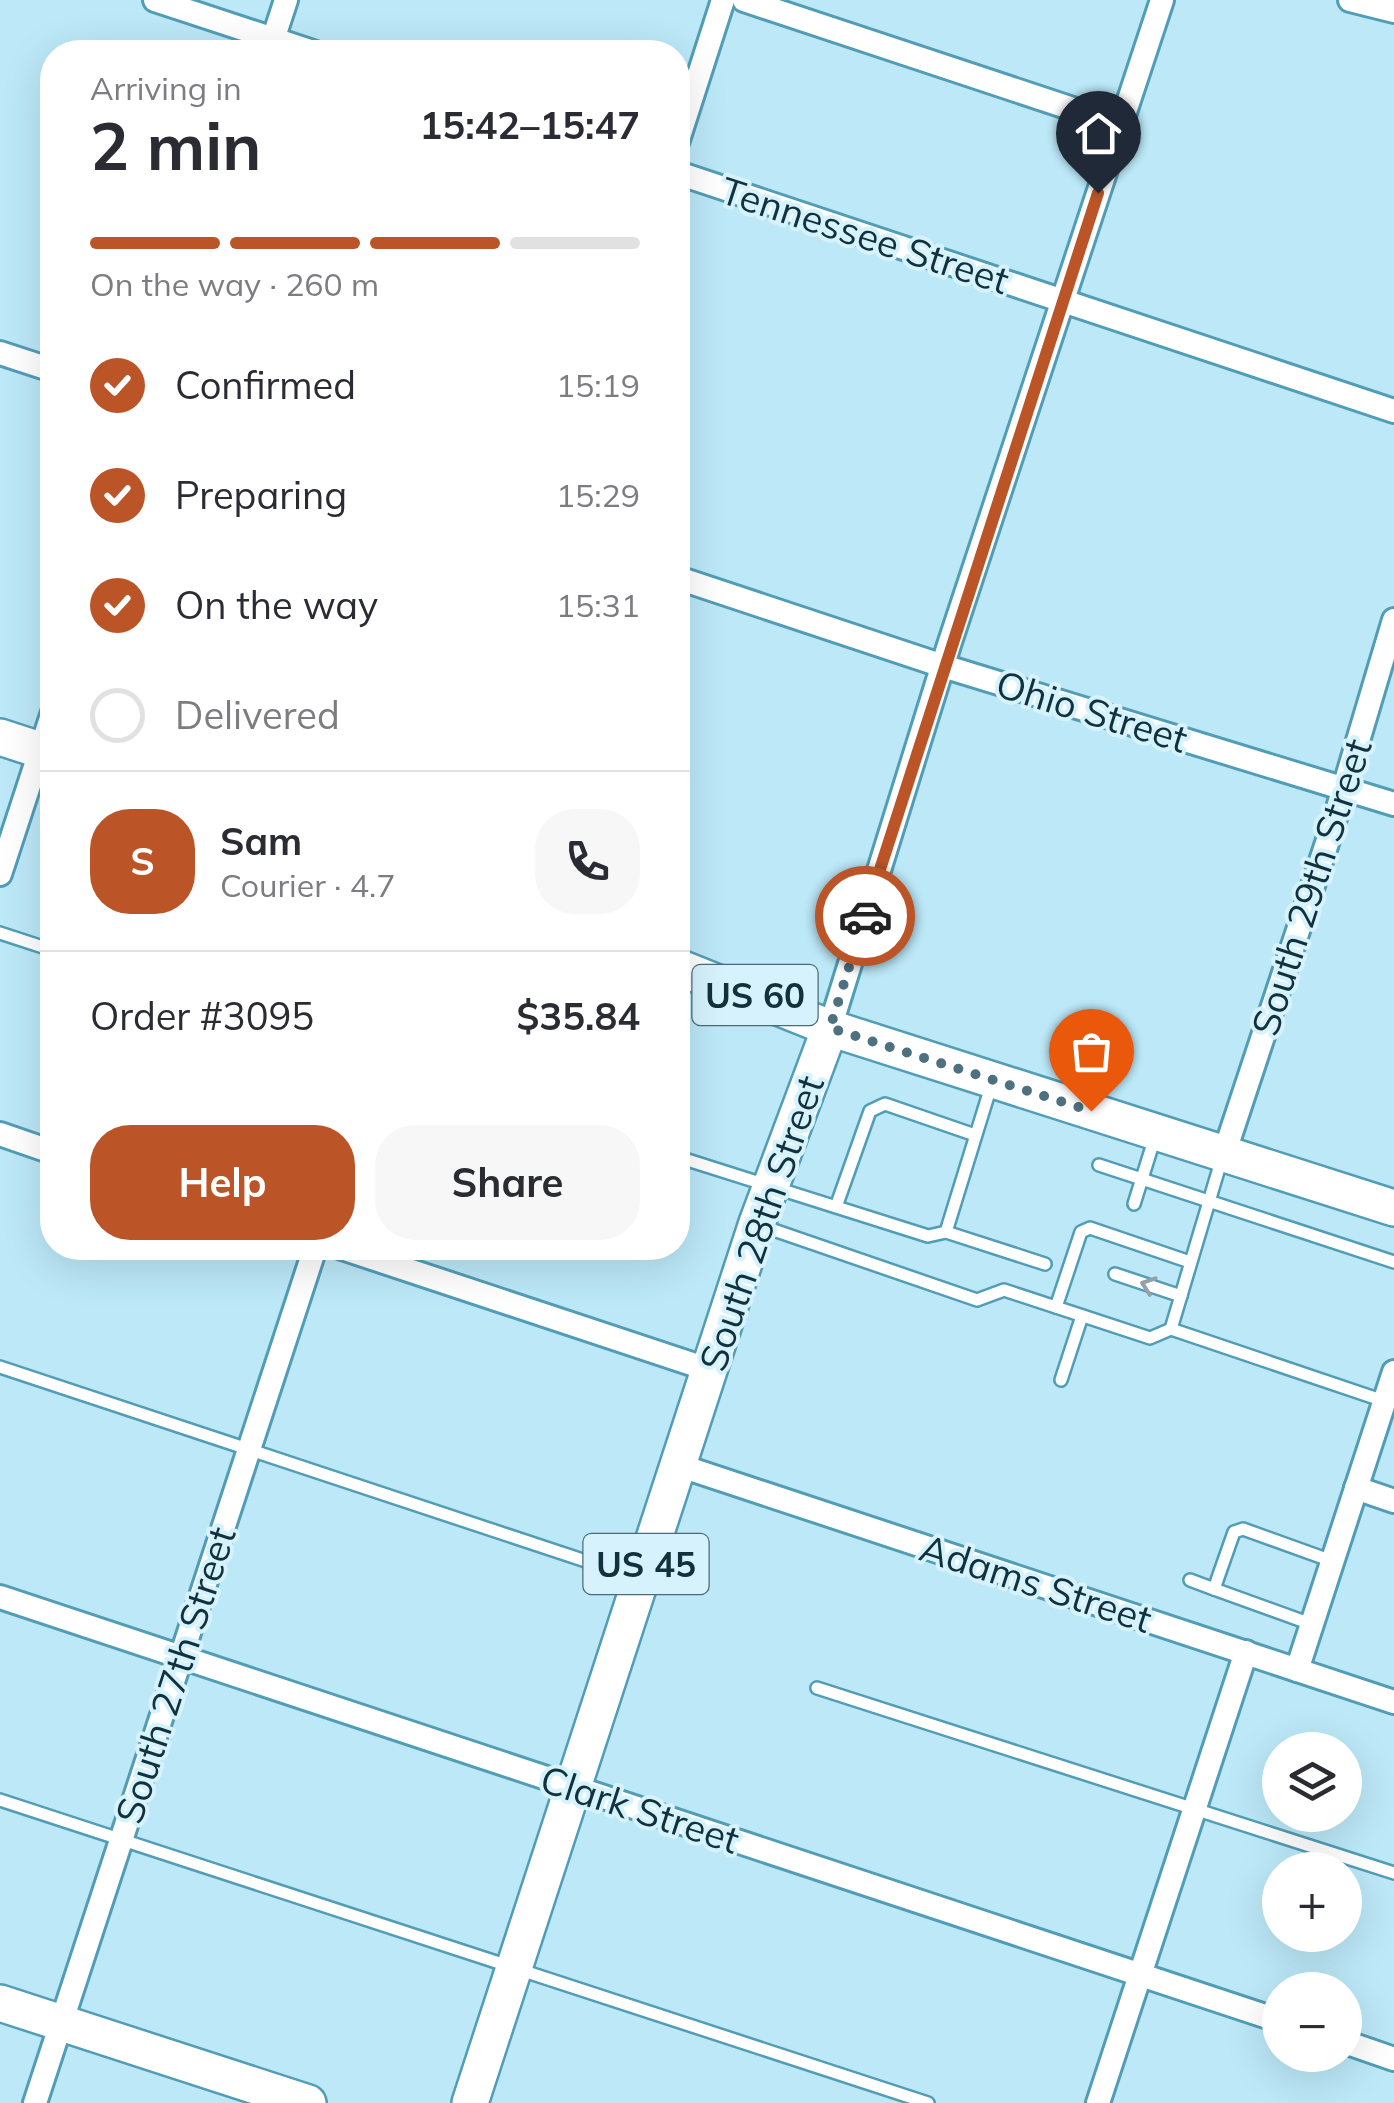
<!DOCTYPE html>
<html lang="en">
<head>
<meta charset="utf-8">
<style>
	body { margin:0; font-family:Mulish,sans-serif; background:#f7f7f7; color:#2b2b33; height:100vh; display:flex; flex-direction:column; font-size:38px; white-space:nowrap }
	* { box-sizing:border-box; margin:0 }
	p { font-size:32px; color:#7c7c81 }
	.icon { flex:none; width:55px; height:55px; fill:none; stroke:currentColor; stroke-width:2; stroke-linecap:round; stroke-linejoin:round }
	.map { position:relative; flex:1; overflow:hidden }
	.panel { position:absolute; left:40px; top:40px; width:650px; height:1220px; display:flex; flex-direction:column; background:#fff; border-radius:40px; box-shadow:0 10px 40px #0002 }
	.panel>* { flex:none }
	.tools { position:absolute; left:1262px; top:1732px; display:grid; gap:20px }
	.tools a { display:grid; place-items:center; width:100px; height:100px; border-radius:50%; background:#fff; box-shadow:0 10px 40px #0002; font-size:50px }
	.pin { position:absolute; display:grid; place-items:center; width:85px; height:85px; color:#fff; margin:-102px -42px; border-radius:50% 50% 50% 0; rotate:-45deg; box-shadow:0 0 10px #0007 }
	.pin .icon { rotate:45deg }
	.courier { position:absolute; display:grid; place-items:center; width:100px; height:100px; margin:-50px; border:8px solid #bb5528; border-radius:50%; background:#fff; color:#222; box-shadow:0 2px 12px #0007 }
	.headline em { font-style:normal; font-weight:700 }
	.headline div { display:flex; flex-direction:column-reverse }
	.headline { display:flex; align-items:center; justify-content:space-between; height:170px; padding:0 50px }
	h1 { font-size:65px; font-weight:700; line-height:75px }
	.bar { display:grid; grid-template-columns:repeat(4,1fr); gap:15px 10px; align-content:center; height:120px; padding:0 50px }
	.bar i { height:12px; border-radius:8px; background:#e1e1e2 }
	.bar .on { background:#bb5528 }
	.bar p { grid-column:span 4 }
	.line { display:flex; align-items:center; gap:25px; padding:0 50px; border-top:2px solid #e1e1e2 }
	.line div { flex:1 }
	.round { display:grid; place-items:center; flex:none; width:105px; height:105px; border-radius:40px; background:#f7f7f7 }
	ol { padding:0 50px; list-style:none }
	li { display:flex; align-items:center; gap:30px; height:110px }
	li p { margin-inline-start:auto }
	li .icon { padding:10px; border-radius:50%; background:#bb5528; color:#fff; stroke-width:4 }
	li:last-child { color:#7c7c81 }
	li i { width:55px; height:55px; border:5px solid #e1e1e2; border-radius:50% }
	.primary-button { display:flex; gap:20px; margin-top:auto; padding:20px 50px }
	.primary-button a { flex:1; height:115px; border-radius:40px; background:#bb5528; color:#fff; font-size:40px; font-weight:700; line-height:115px; text-align:center }
	.primary-button a+a { background:#f7f7f7; color:#2b2b33 }
	.map>svg:first-child { display:block }
	.lines { fill:none; stroke-linecap:round; stroke-linejoin:round }
	.service-casing { stroke:#519db6; stroke-width:16 }
	.minor-casing { stroke:#519db6; stroke-width:28 }
	.primary-casing { stroke:#519db6; stroke-width:40 }
	.service { stroke:#fff; stroke-width:11 }
	.minor { stroke:#fff; stroke-width:22 }
	.primary { stroke:#fff; stroke-width:35 }
	.oneway { stroke:#94a2a7 }
	.done { stroke:#4d717e; stroke-width:10; stroke-dasharray:0 18 }
	.route { stroke:#bb5528; stroke-width:12 }
	.labels { text-anchor:middle; dominant-baseline:central; stroke-width:8; stroke-linejoin:round; paint-order:stroke }
	.shield { fill:#d6f3fd; stroke:#4c6b76; stroke-width:2.5 }
	.shield-label { font-size:35px; font-weight:bold; fill:#11313c }
	.street-label { font-size:38px; fill:#11313c; stroke:#d6f3fd }
</style>
</head>
<body>
<div class="map">
<svg width="1394" height="2103" viewBox="0 0 1394 2103">
	<rect width="100%" height="100%" fill="#bce8f8"/>
	<g class="lines">
		<g class="service-casing">
			<g id="service">
				<polyline points="0,933 52,950"/>
				<polyline points="678,1157 928,1236 946,1232 1045,1264"/>
				<polyline points="1222,1158 1171,1329 1387,1402"/>
				<polyline points="1099,1165 1394,1262"/>
				<polyline points="837,1204 870,1111 885,1104 975,1135"/>
				<polyline points="1134,1204 1155,1137"/>
				<polyline points="759,1225 977,1300 1004,1290 1150,1338 1171,1329"/>
				<polyline points="946,1232 992,1083"/>
				<polyline points="1115,1274 1181,1296"/>
				<polyline points="1056,1307 1081,1232 1090,1228 1190,1262"/>
				<polyline points="0,1367 637,1578"/>
				<polyline points="1061,1380 1082,1316"/>
				<polyline points="1190,1580 1214,1589"/>
				<polyline points="1311,1624 1214,1589 1234,1532 1243,1529 1332,1561"/>
				<polyline points="817,1688 1394,1873"/>
				<polyline points="0,1800 928,2103"/>
			</g>
		</g>
		<g class="minor-casing">
			<g id="minor">
				<polyline points="155,0 313,52"/>
				<polyline points="744,0 1121,125"/>
				<polyline points="1350,0 1394,11"/>
				<polyline points="269,52 286,0"/>
				<polyline points="678,140 723,0"/>
				<polyline points="678,173 1394,411"/>
				<polyline points="0,353 52,370"/>
				<polyline points="678,578 943,666 1394,804"/>
				<polyline points="0,874 52,715"/>
				<polyline points="830,1028 949,645 1162,0"/>
				<polyline points="0,1134 52,1152"/>
				<polyline points="1224,1154 1332,828 1394,620"/>
				<polyline points="342,1248 710,1370"/>
				<polyline points="678,1465 1394,1702"/>
				<polyline points="1356,1488 1394,1501"/>
				<polyline points="0,1597 1280,2021"/>
				<polyline points="1297,1670 1394,1372"/>
				<polyline points="1345,2042 1394,2059"/>
				<polyline points="35,2103 315,1248"/>
				<polyline points="1098,2103 1246,1652"/>
			</g>
		</g>
		<g class="primary-casing">
			<g id="primary">
				<polyline points="0,737 52,754"/>
				<polyline points="678,967 830,1028 1394,1208"/>
				<polyline points="0,2003 308,2103"/>
				<polyline points="470,2103 757,1223 830,1028"/>
			</g>
		</g>
		<use href="#service" class="service"/>
		<use href="#minor" class="minor"/>
		<use href="#primary" class="primary"/>
	</g>
	<defs><path id="oneway-chevron" d="M-2-3.5L2.5 0L-2 3.5" fill="none" stroke-width="1.6" stroke-linecap="round" stroke-linejoin="round" transform="scale(2.5)"/></defs>
	<use class="oneway" href="#oneway-chevron" transform="translate(1148 1285) rotate(-161)"/>
	<g class="lines">
		<polyline class="done" points="865,916 830,1028 1091,1111"/>
		<polyline class="route" points="865,916 1098,193"/>
	</g>
	<g class="labels">
		<g class="shield">
			<rect x="692.5" y="965" width="125" height="60" rx="8"/>
			<rect x="583.5" y="1534" width="125" height="60" rx="8"/>
		</g>
		<g class="shield-label">
			<text x="755" y="995">US 60</text>
			<text x="646" y="1564">US 45</text>
		</g>
		<g class="street-label">
			<text transform="translate(865 235) rotate(18)">Tennessee Street</text>
			<text transform="translate(1092 711) rotate(17)">Ohio Street</text>
			<text transform="translate(1311 887) rotate(-72)">South 29th Street</text>
			<text transform="translate(761 1223) rotate(-71)">South 28th Street</text>
			<text transform="translate(1036 1583) rotate(18)">Adams Street</text>
			<text transform="translate(175 1675) rotate(-72)">South 27th Street</text>
			<text transform="translate(640 1809) rotate(18)">Clark Street</text>
		</g>
	</g>
</svg>
<div class="tools">
<a><svg class="icon" aria-label="layers" viewBox="0 0 24 24"><path d="M12 4l9 5-9 5-9-5zM3 14l9 5 9-5"/></svg></a>
<a>+</a>
<a>−</a>
</div>
<div class="pin" style="left:1091px;top:1111px;background:#ea580c"><svg class="icon" aria-label="bag" viewBox="0 0 24 24"><path d="M5 8h14l-1 12H6zM9 8a3 3 0 0 1 6 0"/></svg></div>
<div class="pin" style="left:1098px;top:193px;background:#1f2937"><svg class="icon" aria-label="home" viewBox="0 0 24 24"><path d="M3 11l9-7 9 7M6 9v11h12V9"/></svg></div>
<div class="courier" style="left:865px;top:916px"><svg class="icon" aria-label="car" viewBox="0 0 24 24"><path d="M5 17H2v-5l4-1 3-4h7l3 4 3 1v5h-3M9 17h6M6 11h13"/><circle cx="7" cy="17" r="2"/><circle cx="17" cy="17" r="2"/></svg></div>
<section class="panel">
<div class="headline"><div><h1>2 min</h1><p>Arriving in</p></div><em>15:42–15:47</em></div>
<div class="bar"><i class="on"></i><i class="on"></i><i class="on"></i><i></i><p>On the way · 260 m</p></div>
<ol>
<li><svg class="icon" aria-label="check" viewBox="0 0 24 24"><path d="M5 12l5 5 9-10"/></svg>Confirmed<p>15:19</p></li>
<li><svg class="icon" aria-label="check" viewBox="0 0 24 24"><path d="M5 12l5 5 9-10"/></svg>Preparing<p>15:29</p></li>
<li><svg class="icon" aria-label="check" viewBox="0 0 24 24"><path d="M5 12l5 5 9-10"/></svg>On the way<p>15:31</p></li>
<li><i></i>Delivered</li>
</ol>
<div class="line" style="height:180px"><b class="round" style="background:#bb5528;color:#fff">S</b><div><b>Sam</b><p>Courier · 4.7</p></div><a class="round"><svg class="icon" aria-label="phone" viewBox="0 0 24 24"><path d="M5 4h4l2 5-3 2q2 4 5 5l2-3 5 2v4C11 20 4 13 5 4z"/></svg></a></div>
<div class="line" style="height:130px"><div>Order #3095</div><b>$35.84</b></div>
<div class="primary-button"><a>Help</a><a>Share</a></div>
</section>
</div>
</body>
</html>
